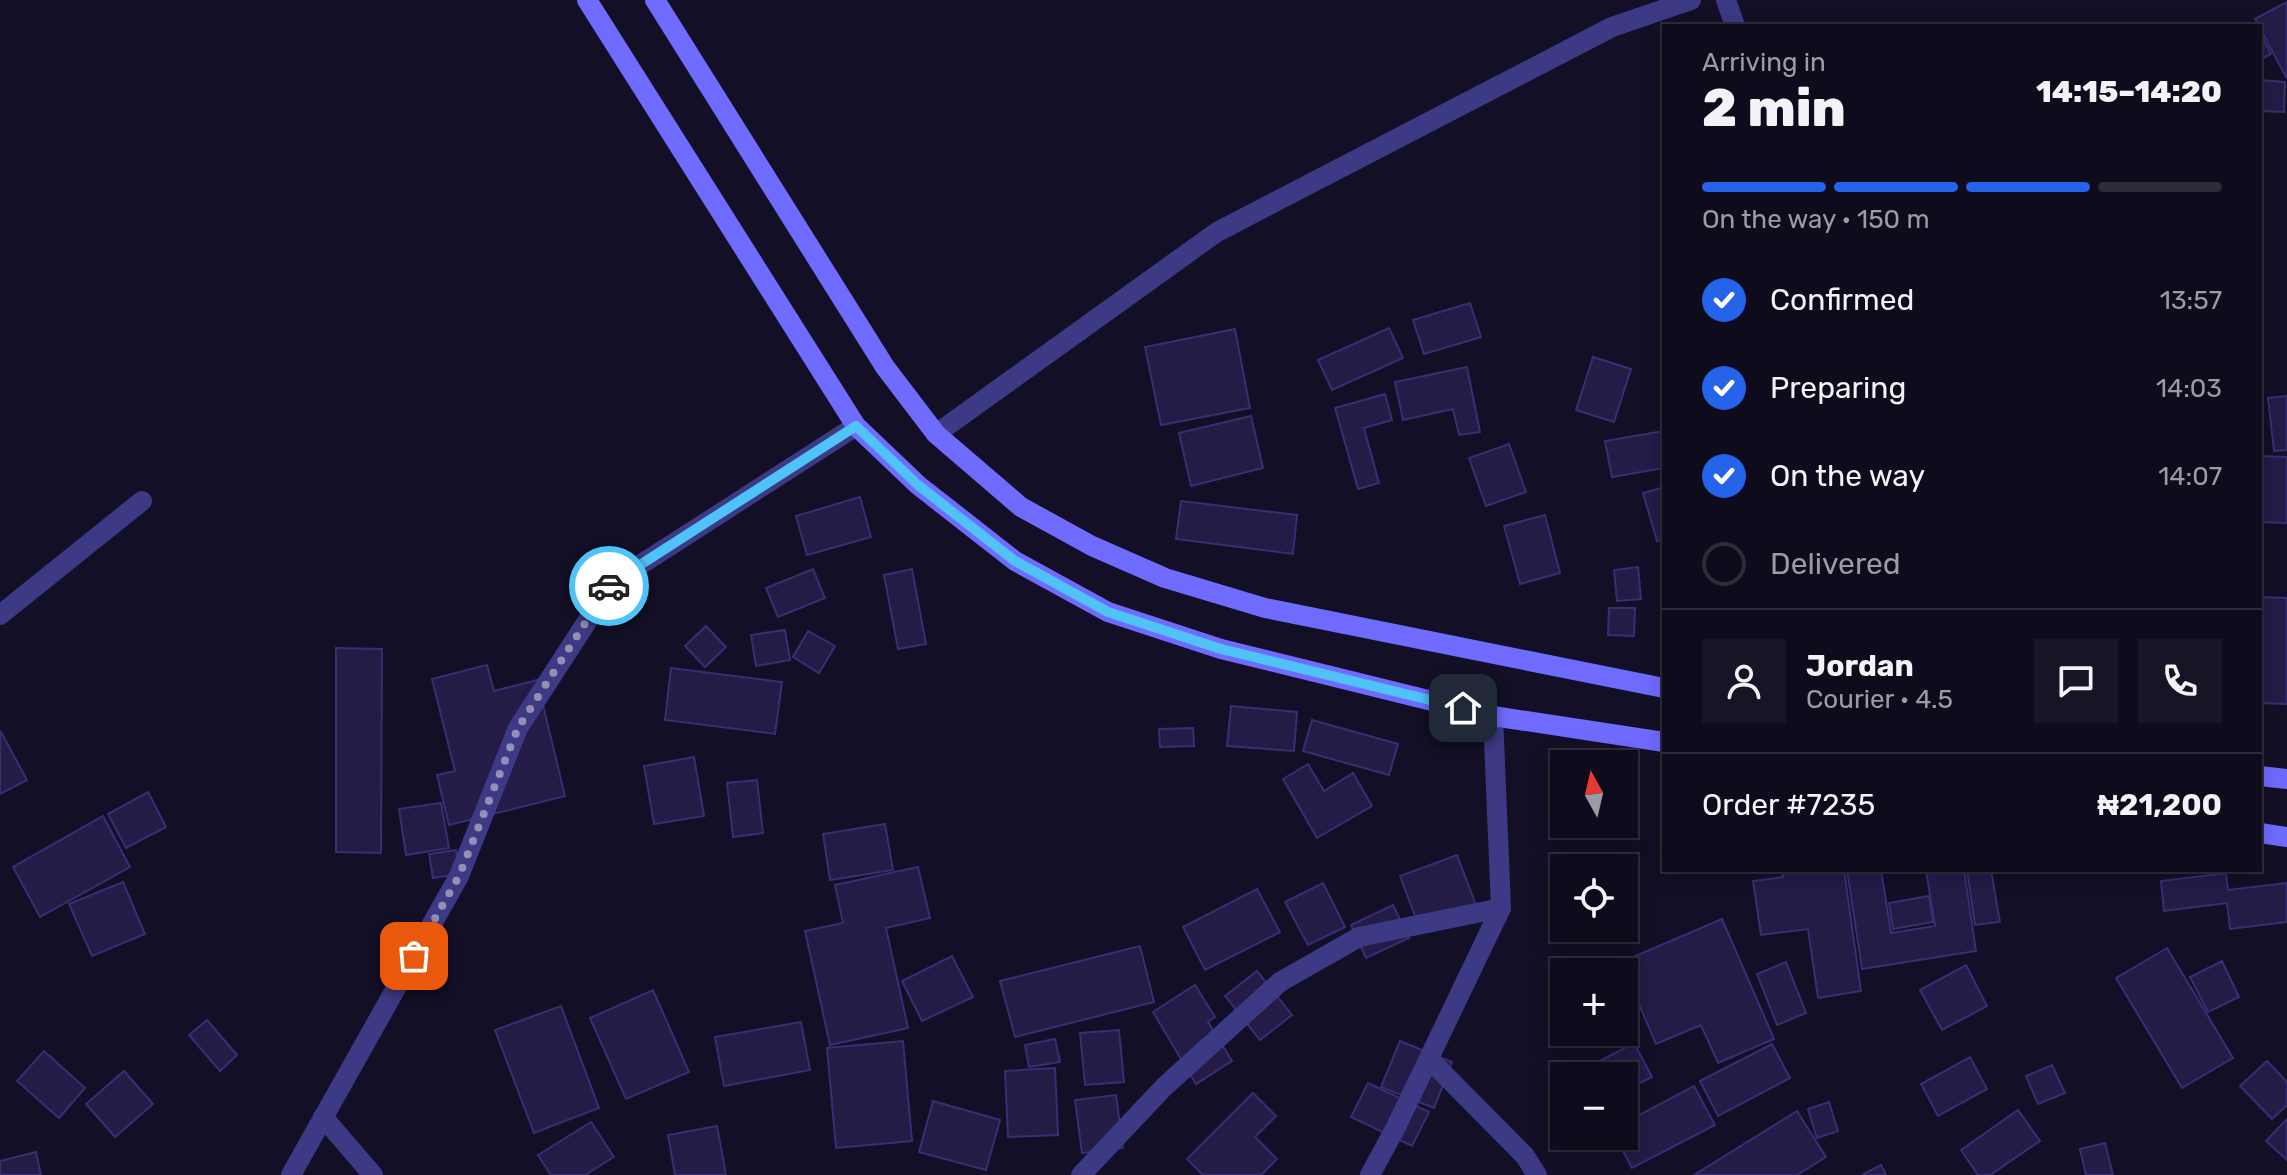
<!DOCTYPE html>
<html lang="en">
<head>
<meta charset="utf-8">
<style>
	body { margin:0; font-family:Rubik,sans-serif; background:#171425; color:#f1f3f6; height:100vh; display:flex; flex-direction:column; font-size:30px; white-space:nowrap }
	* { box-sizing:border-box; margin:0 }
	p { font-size:26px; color:#9b9ba3 }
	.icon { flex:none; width:44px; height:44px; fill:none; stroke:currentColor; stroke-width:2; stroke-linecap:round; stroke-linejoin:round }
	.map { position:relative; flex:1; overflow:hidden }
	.details { position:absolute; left:1662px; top:24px; width:600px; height:848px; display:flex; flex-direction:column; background:#0e0b1c; border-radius:0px; box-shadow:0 4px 20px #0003,0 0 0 2px #2e2b3b }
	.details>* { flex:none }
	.needle { width:52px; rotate:352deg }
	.buttons { position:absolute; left:1550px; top:750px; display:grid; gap:16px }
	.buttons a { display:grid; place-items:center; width:88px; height:88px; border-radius:0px; background:#0e0b1c; box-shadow:0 4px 20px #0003,0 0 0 2px #2e2b3b; font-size:40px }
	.pin { position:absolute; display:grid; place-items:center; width:68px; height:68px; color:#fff; margin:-34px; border-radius:16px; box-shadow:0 4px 12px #0006 }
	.courier { position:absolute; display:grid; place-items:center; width:80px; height:80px; margin:-40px; border:6px solid #4fc3f7; border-radius:50%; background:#fff; color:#222; box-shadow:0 2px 10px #0007 }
	.overview em { font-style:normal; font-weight:800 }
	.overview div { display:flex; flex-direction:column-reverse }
	.overview { display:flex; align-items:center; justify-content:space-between; height:136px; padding:0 40px }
	h1 { font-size:52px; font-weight:800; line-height:60px }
	.bar { display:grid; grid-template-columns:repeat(4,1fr); gap:12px 8px; align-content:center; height:96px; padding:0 40px }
	.bar i { height:10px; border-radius:6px; background:#2e2b3b }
	.bar .current { background:#2563eb }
	.bar p { grid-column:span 4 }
	.line { display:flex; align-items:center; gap:20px; padding:0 40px; border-top:2px solid #2e2b3b }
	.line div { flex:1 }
	.round { display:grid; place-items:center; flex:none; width:84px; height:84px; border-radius:0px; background:#171425 }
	ol { padding:0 40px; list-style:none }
	li { display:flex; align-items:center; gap:24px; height:88px }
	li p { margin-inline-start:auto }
	li .icon { padding:8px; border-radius:50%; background:#2563eb; color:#fff; stroke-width:4 }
	li:last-child { color:#9b9ba3 }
	li i { width:44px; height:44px; border:4px solid #2e2b3b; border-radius:50% }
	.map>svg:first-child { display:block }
	.building { fill:#241b47; stroke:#3b2d73; stroke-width:2 }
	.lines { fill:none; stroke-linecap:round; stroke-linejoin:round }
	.street { stroke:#3d3a85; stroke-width:20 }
	.secondary { stroke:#6f6bff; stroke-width:20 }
	.done { stroke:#948fb3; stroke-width:8; stroke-dasharray:0 14.4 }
	.route { stroke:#4fc3f7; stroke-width:10 }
</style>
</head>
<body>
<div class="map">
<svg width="2287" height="1175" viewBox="0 0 2287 1175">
	<rect width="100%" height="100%" fill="#130f26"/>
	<g class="building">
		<polygon points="2287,2 2287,77 2286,77 2255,19"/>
		<polygon points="2260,33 2271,54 2260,60"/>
		<polygon points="2260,80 2285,82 2284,112 2260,111"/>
		<polygon points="1470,303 1481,337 1424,354 1413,320"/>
		<polygon points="1389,328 1403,358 1332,390 1318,360"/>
		<polygon points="1235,329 1250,408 1161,425 1145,347"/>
		<polygon points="1593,357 1631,369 1614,422 1576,410"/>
		<polygon points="1467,367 1480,432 1459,435 1453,409 1403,420 1395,382"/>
		<polygon points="1385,394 1392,420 1364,428 1379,483 1358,489 1335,408"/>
		<polygon points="2287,396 2287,450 2274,451 2268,398"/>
		<polygon points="1251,416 1263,468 1191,486 1179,433"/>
		<polygon points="1664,431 1664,468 1612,477 1605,441"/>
		<polygon points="1509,444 1526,492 1486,506 1469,458"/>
		<polygon points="2260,456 2287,457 2287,523 2260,522"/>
		<polygon points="1664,487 1664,539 1657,541 1643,493"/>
		<polygon points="860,497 871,537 807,555 796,516"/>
		<polygon points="1181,501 1297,515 1293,554 1176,539"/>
		<polygon points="1545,515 1560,573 1520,584 1504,526"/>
		<polygon points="1638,567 1641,599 1617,601 1614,570"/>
		<polygon points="813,569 825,598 778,617 766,588"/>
		<polygon points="912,569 926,644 898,649 884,575"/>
		<polygon points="2260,597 2287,598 2287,704 2260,703"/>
		<polygon points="1609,608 1635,608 1634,636 1608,635"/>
		<polygon points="706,626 726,647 705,667 685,646"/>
		<polygon points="785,630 790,660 756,666 751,635"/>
		<polygon points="808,631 835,646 819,673 793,657"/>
		<polygon points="336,648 382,649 381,853 336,852"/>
		<polygon points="487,665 494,691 537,680 565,796 449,825 437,775 455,771 432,679"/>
		<polygon points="671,668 782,682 775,734 665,720"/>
		<polygon points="1231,706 1297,712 1294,751 1227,746"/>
		<polygon points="1312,720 1398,744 1389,775 1303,751"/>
		<polygon points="1193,728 1194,746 1160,747 1159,729"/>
		<polygon points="1,732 27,780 0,794 0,733"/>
		<polygon points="694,757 704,816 654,824 644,766"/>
		<polygon points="1308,764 1324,791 1353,773 1372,806 1317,838 1283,779"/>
		<polygon points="757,780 763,833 733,837 727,783"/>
		<polygon points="148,792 166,827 126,848 108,814"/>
		<polygon points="441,803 449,848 406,855 399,809"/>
		<polygon points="103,816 130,867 40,917 13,867"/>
		<polygon points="885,824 893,870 830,880 823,834"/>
		<polygon points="456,850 459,874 433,878 429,854"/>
		<polygon points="1457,855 1477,908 1420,929 1400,876"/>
		<polygon points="918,867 930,918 886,928 908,1028 830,1045 805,931 843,923 835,885"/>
		<polygon points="1782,870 1844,870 1861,991 1818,998 1808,929 1761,935 1753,881 1783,877"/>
		<polygon points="1847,870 1881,870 1891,933 1935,926 1926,870 1964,870 1976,951 1862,969"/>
		<polygon points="1967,870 1991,870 2000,922 1975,925"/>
		<polygon points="2226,873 2228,890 2287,883 2287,922 2230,929 2227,903 2164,911 2161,881"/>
		<polygon points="123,882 145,934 92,956 69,904"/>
		<polygon points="1323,883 1345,927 1308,945 1285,902"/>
		<polygon points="1257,889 1280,932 1205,970 1183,927"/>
		<polygon points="1929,896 1933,922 1893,929 1889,903"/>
		<polygon points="1393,905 1409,938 1366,958 1351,925"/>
		<polygon points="1722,919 1774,1039 1718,1063 1701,1025 1656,1044 1621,962"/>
		<polygon points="1140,946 1154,1002 1015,1037 1000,981"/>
		<polygon points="2167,948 2233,1058 2182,1088 2116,978"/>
		<polygon points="952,956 973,997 922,1021 902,981"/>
		<polygon points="2222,961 2239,997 2208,1012 2190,977"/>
		<polygon points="1786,962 1806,1013 1777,1025 1757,974"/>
		<polygon points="1966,965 1987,1006 1942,1030 1920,990"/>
		<polygon points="1257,971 1292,1015 1260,1040 1225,996"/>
		<polygon points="1195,985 1215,1017 1208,1022 1232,1061 1196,1084 1153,1012"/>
		<polygon points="653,990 689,1072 626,1099 590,1018"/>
		<polygon points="561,1006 599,1108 534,1133 495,1030"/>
		<polygon points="207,1020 237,1055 220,1071 189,1035"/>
		<polygon points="801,1022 810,1070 724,1086 715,1037"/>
		<polygon points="1119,1030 1124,1082 1085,1085 1080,1033"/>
		<polygon points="1055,1039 1060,1062 1029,1067 1025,1045"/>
		<polygon points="903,1041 912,1141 836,1148 827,1048"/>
		<polygon points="1400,1041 1452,1062 1434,1108 1381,1087"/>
		<polygon points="1634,1043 1652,1077 1624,1091 1624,1076 1574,1076 1573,1075"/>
		<polygon points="1772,1044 1790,1078 1718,1116 1700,1081"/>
		<polygon points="44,1051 85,1088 59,1118 17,1081"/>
		<polygon points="1970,1057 1987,1089 1938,1116 1921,1084"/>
		<polygon points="2267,1061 2287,1082 2287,1105 2272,1119 2240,1086"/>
		<polygon points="2052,1065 2065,1093 2038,1104 2026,1076"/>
		<polygon points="1055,1068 1058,1135 1008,1137 1005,1071"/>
		<polygon points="124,1071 153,1104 115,1137 86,1104"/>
		<polygon points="1368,1083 1429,1112 1412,1146 1351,1117"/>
		<polygon points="1694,1086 1715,1125 1632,1168 1615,1136 1624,1136 1624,1123"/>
		<polygon points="1253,1093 1276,1116 1255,1137 1277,1159 1261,1175 1203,1175 1187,1159"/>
		<polygon points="1116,1095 1123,1148 1082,1153 1075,1100"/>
		<polygon points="933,1101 1000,1120 986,1170 919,1152"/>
		<polygon points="1829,1102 1838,1131 1817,1138 1808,1109"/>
		<polygon points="2018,1110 2040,1141 1990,1175 1978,1175 1961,1150"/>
		<polygon points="1797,1111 1826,1157 1797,1175 1694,1175"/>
		<polygon points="2287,1119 2287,1160 2266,1141"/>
		<polygon points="591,1122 614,1157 585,1175 551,1175 538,1155"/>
		<polygon points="717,1126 726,1175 675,1175 668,1135"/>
		<polygon points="2105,1143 2113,1175 2086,1175 2080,1149"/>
		<polygon points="36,1152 41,1175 0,1175 0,1161"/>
		<polygon points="1881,1165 1886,1175 1862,1175"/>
	</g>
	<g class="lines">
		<g class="street">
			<polyline points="1726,0 1735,26"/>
			<polyline points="936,434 1217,232 1612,27 1691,0"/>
			<polyline points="0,615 142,501"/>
			<polyline points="1429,1059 1525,1156 1537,1175"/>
			<polyline points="323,1117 373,1175"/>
			<polyline points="291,1175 459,876 518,728 612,583 856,426"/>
			<polyline points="1081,1175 1164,1087 1280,982 1359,937 1501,908"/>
			<polyline points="1370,1175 1396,1127 1501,908 1493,716"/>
		</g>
		<g class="secondary">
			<polyline points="587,0 856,426 918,485 1015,561 1108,612 1221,649 1493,716 1664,742"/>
			<polyline points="655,0 885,367 936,434 1021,507 1092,546 1165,578 1265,608 1664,688"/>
			<polyline points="2260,776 2287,779"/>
			<polyline points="2260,833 2287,837"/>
		</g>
	</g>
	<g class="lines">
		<polyline class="done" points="414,956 459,876 518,728 609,586"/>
		<polyline class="route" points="609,586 612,583 856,426 918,485 1015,561 1108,612 1221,649 1463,708"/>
	</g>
</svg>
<div class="buttons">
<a><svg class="needle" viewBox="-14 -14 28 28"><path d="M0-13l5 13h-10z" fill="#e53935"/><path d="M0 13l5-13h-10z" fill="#9b9ba3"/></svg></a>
<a><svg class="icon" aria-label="locate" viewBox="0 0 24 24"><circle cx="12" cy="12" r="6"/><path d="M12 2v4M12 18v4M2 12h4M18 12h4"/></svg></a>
<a>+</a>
<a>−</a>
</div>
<div class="pin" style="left:414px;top:956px;background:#ea580c"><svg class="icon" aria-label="bag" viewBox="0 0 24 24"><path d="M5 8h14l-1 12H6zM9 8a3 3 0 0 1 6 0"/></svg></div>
<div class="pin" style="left:1463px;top:708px;background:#1f2937"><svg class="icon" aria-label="home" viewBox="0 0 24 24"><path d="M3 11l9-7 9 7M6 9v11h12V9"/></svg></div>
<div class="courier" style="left:609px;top:586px"><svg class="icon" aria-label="car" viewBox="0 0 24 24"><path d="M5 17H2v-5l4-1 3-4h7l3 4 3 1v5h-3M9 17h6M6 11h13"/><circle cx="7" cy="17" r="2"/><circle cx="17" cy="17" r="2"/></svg></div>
<section class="details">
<div class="overview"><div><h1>2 min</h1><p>Arriving in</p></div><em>14:15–14:20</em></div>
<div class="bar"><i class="current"></i><i class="current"></i><i class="current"></i><i></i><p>On the way · 150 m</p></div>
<ol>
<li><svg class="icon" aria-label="check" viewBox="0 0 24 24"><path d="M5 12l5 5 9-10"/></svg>Confirmed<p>13:57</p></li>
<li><svg class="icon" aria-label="check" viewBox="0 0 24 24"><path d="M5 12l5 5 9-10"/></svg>Preparing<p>14:03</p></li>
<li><svg class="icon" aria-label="check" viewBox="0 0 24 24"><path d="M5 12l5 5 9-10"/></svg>On the way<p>14:07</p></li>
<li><i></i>Delivered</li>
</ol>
<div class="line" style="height:144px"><a class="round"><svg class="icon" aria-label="person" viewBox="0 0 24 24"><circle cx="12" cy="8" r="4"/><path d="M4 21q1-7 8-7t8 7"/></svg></a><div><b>Jordan</b><p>Courier · 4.5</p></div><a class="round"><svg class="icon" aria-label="chat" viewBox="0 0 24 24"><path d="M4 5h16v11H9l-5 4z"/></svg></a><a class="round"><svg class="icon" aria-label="phone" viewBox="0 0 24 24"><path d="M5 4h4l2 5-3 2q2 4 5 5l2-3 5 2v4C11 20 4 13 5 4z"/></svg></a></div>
<div class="line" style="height:104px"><div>Order #7235</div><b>₦21,200</b></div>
</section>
</div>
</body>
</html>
